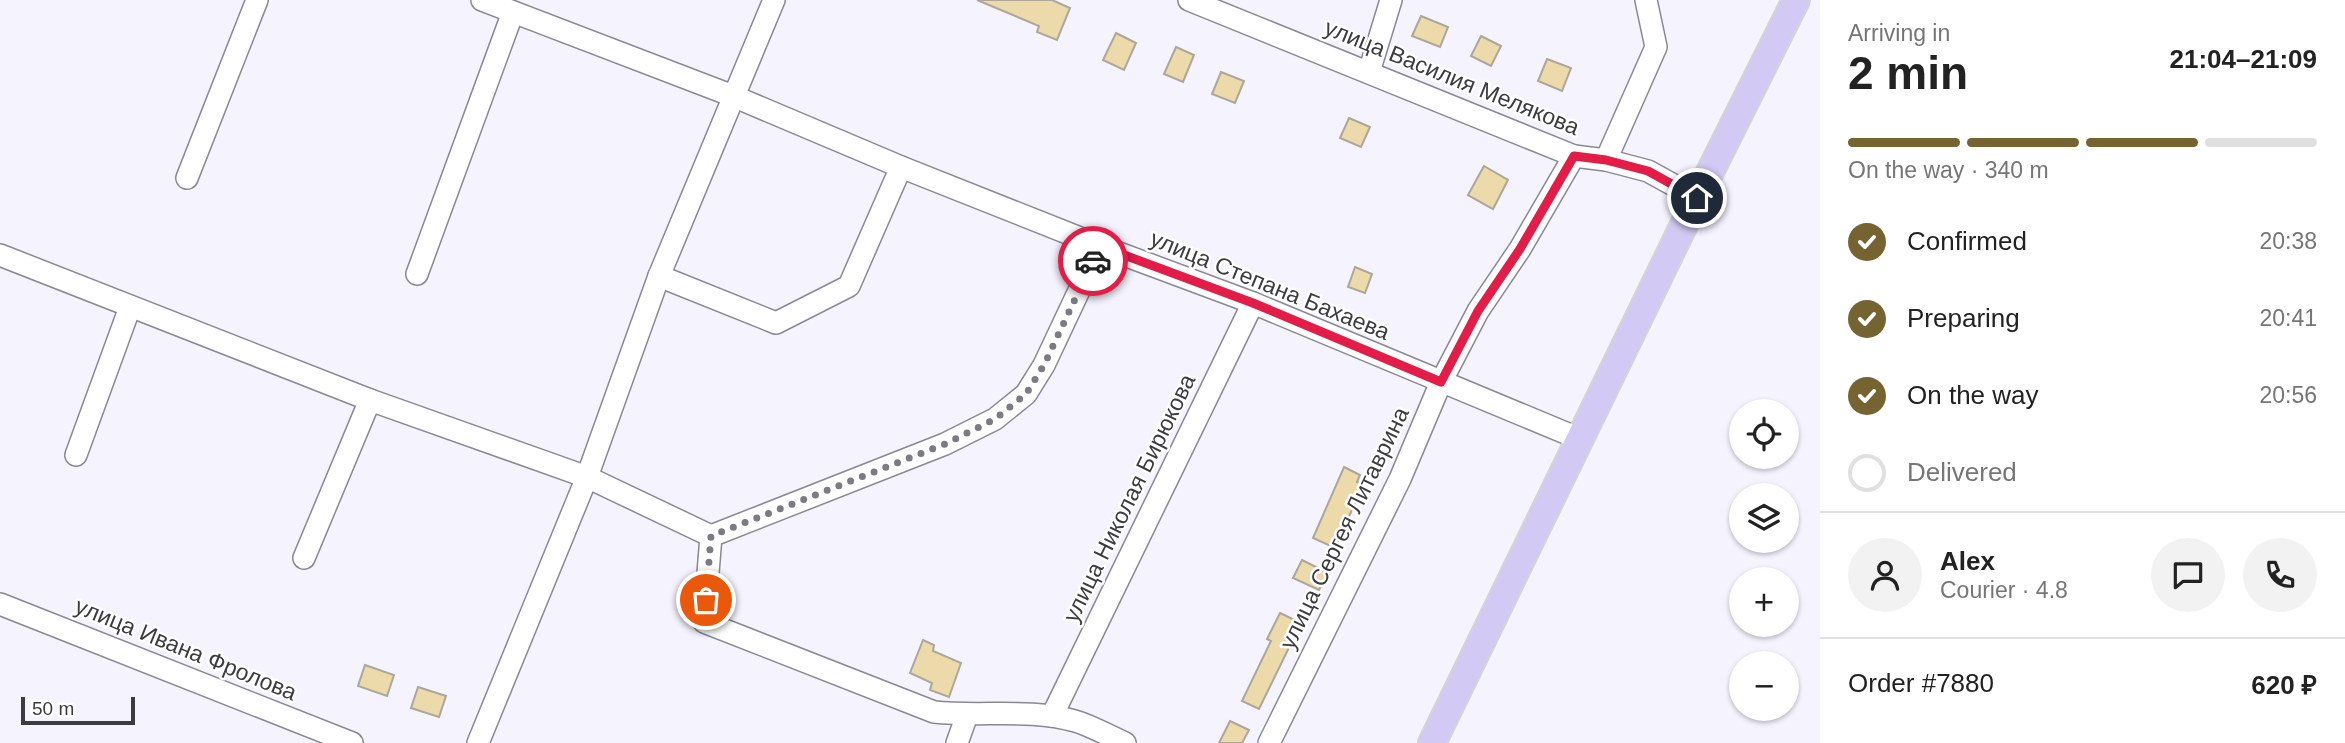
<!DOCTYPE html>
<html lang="en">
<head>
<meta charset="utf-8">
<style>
	body { margin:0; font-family:Helvetica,sans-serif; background:#f2f2f2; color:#222; height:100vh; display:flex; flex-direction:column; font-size:26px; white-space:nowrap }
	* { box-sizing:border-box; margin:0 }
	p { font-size:23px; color:#767676 }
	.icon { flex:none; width:38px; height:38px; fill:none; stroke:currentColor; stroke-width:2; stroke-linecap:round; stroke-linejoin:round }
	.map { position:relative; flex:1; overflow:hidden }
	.drawer { display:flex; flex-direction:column; background:#fff; width:525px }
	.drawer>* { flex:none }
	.tools { position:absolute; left:1729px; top:399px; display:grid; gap:14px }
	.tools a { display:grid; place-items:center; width:70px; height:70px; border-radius:50%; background:#fff; box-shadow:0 2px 5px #0004; font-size:35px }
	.scale { position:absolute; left:21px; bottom:18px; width:114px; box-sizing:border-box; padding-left:7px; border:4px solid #3c3b41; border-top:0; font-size:19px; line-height:24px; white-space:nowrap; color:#3c3b41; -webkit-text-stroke:5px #fff; paint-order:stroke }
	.pin { position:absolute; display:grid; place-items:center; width:60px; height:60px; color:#fff; margin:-30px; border:4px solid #fff; border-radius:50%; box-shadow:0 2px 7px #0007 }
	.courier { position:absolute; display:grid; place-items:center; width:70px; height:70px; margin:-35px; border:5px solid #e11d48; border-radius:50%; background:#fff; color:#222; box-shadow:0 2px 9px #0007 }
	.headline em { font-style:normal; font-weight:800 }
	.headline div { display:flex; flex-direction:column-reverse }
	.headline { display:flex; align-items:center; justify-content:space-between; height:119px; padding:0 28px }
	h1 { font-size:46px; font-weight:800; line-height:52px }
	.bar { display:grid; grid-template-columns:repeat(4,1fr); gap:10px 7px; align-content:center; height:84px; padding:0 28px }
	.bar i { height:9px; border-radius:5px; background:#e0e0e0 }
	.bar .selected { background:#766332 }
	.bar p { grid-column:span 4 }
	.line { display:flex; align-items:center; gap:18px; padding:0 28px; border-top:2px solid #e0e0e0 }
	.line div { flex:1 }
	.round { display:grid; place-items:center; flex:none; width:74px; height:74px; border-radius:37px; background:#f2f2f2 }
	ol { padding:0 28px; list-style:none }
	li { display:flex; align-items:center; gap:21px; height:77px }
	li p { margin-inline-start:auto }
	li .icon { padding:7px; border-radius:50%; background:#766332; color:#fff; stroke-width:4 }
	li:last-child { color:#767676 }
	li i { width:38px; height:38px; border:4px solid #e0e0e0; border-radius:50% }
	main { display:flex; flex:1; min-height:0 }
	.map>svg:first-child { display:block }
	.building { fill:#eddaaa; stroke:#aca79b; stroke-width:2 }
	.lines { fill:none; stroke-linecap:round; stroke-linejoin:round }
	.minor-casing { stroke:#8a8895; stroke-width:24 }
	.major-casing { stroke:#d4d4d5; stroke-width:30 }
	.minor { stroke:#fff; stroke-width:21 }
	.major { stroke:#d2c9f4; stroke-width:26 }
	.done { stroke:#7c7b83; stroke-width:7; stroke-dasharray:0 12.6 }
	.route { stroke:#e11d48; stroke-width:9 }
	.labels { text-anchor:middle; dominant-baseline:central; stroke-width:5; stroke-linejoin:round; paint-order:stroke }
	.street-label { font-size:23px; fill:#3c3b41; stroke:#fff }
</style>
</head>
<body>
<main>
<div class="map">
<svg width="1820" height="743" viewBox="0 0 1820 743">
	<rect width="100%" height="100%" fill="#f4f3fe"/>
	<g class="building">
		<polygon points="977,0 1052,0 1070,8 1057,40 1037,32 1039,26"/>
		<polygon points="1421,16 1448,27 1440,47 1412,36"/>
		<polygon points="1116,33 1136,43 1124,70 1103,60"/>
		<polygon points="1481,36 1501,46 1491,66 1471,56"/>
		<polygon points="1176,47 1194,55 1183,82 1164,74"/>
		<polygon points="1547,59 1571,68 1562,91 1538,81"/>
		<polygon points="1221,72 1244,81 1235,103 1212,94"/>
		<polygon points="1349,118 1370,127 1361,147 1340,138"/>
		<polygon points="1484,166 1508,180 1493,209 1468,195"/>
		<polygon points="1355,267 1372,274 1365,293 1348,287"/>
		<polygon points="1344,467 1360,475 1357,482 1363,485 1335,548 1313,538"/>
		<polygon points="1302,560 1328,573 1319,590 1293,578"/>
		<polygon points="1280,613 1301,623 1259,709 1242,701 1271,641 1267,639"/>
		<polygon points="923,640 934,645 933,651 961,663 949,697 930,690 932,683 910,673"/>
		<polygon points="365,665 394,675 387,696 358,686"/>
		<polygon points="418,687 446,696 439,717 411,708"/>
		<polygon points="1230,721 1249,730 1242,743 1219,743"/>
	</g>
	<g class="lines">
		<g class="minor-casing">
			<g id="minor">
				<polyline points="482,0 733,96 901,167 1100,246 1253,303 1580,439"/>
				<polyline points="1189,0 1574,156 1606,160 1648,171 1697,198"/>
				<polyline points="1369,72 1391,0"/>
				<polyline points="1606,160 1656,47 1646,0"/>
				<polyline points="187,178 257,0"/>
				<polyline points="0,255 370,400 587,477 711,536 945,444 995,419 1026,394 1044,365 1100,246"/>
				<polyline points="417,274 513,12"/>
				<polyline points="659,276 776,323 849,286 901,167"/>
				<polyline points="76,455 130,307"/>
				<path d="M711 536 704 622 934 712C981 717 1030 708 1075 721 1092 726 1109 736 1125 743"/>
				<polyline points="304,558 370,400"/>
				<polyline points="0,604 352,743"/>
				<polyline points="1052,716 1253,303"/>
				<polyline points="478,743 587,477 659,276 774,0"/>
				<polyline points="957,743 967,715"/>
				<polyline points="1269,743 1400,479 1441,382 1478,311 1520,249 1574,156"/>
			</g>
		</g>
		<g class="major-casing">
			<polyline id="major" points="1432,743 1697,198 1796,0"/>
		</g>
		<use href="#minor" class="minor"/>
		<use href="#major" class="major"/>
	</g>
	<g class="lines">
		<polyline class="done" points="706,600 711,536 945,444 995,419 1026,394 1044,365 1093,261"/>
		<polyline class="route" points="1093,261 1100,246 1253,303 1441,382 1478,311 1520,249 1574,156 1606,160 1648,171 1697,198"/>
	</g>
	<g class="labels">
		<g class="street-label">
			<text transform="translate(1452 77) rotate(22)">улица Василия Мелякова</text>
			<text transform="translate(1270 285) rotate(22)">улица Степана Бахаева</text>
			<text transform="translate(1129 498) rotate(-64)">улица Николая Бирюкова</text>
			<text transform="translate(1344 528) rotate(-64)">улица Сергея Литаврина</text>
			<text transform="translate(186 649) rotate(22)">улица Ивана Фролова</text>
		</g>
	</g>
</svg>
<div class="tools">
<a><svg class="icon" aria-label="locate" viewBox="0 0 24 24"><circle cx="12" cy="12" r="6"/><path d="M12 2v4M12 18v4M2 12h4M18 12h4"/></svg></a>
<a><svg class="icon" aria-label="layers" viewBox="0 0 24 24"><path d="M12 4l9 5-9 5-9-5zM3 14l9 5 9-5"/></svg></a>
<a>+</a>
<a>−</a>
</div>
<div class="scale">50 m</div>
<div class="pin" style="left:706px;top:600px;background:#ea580c"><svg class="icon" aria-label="bag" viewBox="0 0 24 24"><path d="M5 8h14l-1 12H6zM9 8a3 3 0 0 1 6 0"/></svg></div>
<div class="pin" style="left:1697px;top:198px;background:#1f2937"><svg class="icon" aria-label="home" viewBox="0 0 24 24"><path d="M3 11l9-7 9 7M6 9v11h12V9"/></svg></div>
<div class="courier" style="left:1093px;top:261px"><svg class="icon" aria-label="car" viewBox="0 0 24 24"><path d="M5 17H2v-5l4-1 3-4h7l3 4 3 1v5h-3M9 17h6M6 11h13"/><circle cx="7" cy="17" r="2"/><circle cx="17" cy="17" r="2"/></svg></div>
</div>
<section class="drawer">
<div class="headline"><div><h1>2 min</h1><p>Arriving in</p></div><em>21:04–21:09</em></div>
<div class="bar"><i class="selected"></i><i class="selected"></i><i class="selected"></i><i></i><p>On the way · 340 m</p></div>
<ol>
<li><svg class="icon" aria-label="check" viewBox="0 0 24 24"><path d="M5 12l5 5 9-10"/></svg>Confirmed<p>20:38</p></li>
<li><svg class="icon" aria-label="check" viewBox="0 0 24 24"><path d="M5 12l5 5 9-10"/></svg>Preparing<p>20:41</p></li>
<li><svg class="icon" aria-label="check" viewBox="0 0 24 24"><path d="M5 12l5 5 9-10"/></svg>On the way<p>20:56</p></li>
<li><i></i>Delivered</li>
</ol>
<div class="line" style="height:126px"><a class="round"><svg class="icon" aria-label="person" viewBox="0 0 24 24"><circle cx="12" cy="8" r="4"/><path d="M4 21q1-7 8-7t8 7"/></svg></a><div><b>Alex</b><p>Courier · 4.8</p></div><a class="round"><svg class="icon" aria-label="chat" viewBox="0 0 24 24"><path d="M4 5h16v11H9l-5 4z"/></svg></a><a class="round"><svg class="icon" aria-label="phone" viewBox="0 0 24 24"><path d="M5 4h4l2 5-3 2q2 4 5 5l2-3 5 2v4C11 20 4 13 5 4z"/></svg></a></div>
<div class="line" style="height:91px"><div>Order #7880</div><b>620 ₽</b></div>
</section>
</main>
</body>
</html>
